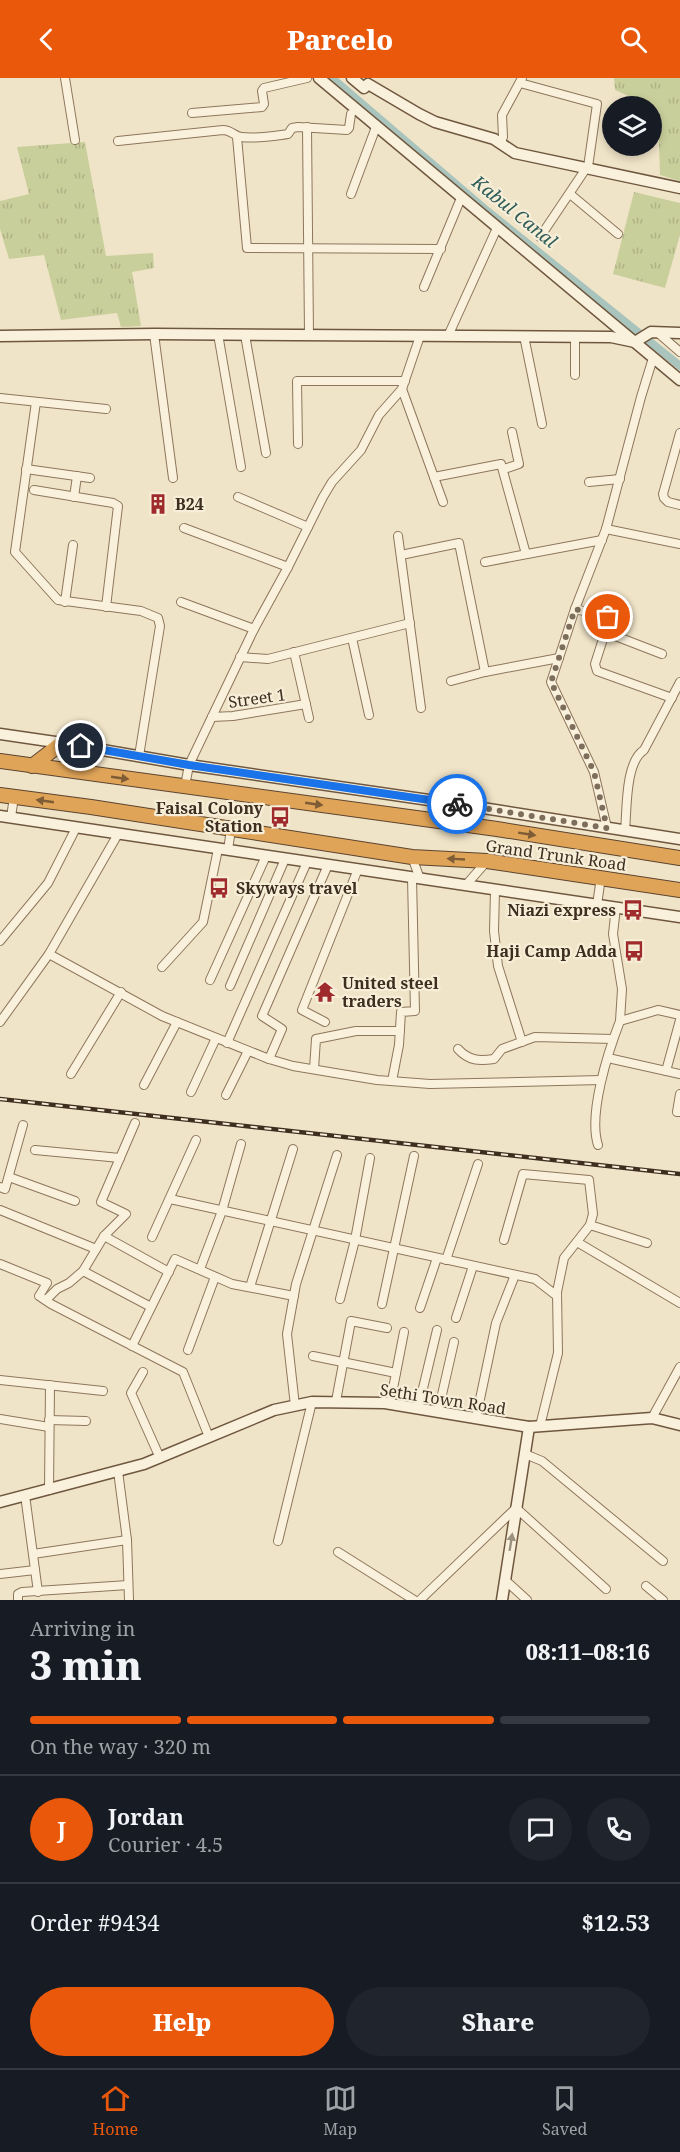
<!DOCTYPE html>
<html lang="en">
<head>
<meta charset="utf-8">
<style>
	body { margin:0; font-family:"Noto Serif",serif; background:#20242c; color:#f1f3f6; height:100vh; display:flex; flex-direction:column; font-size:22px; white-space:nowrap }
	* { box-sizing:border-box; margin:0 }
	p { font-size:20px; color:#9ea1a6 }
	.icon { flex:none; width:33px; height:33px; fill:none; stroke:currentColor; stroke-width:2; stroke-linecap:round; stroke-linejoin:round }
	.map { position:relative; height:1522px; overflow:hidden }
	.side { display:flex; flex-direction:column; background:#171b24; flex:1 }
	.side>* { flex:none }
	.tools { position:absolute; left:602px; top:18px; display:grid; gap:12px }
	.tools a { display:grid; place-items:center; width:60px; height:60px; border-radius:50%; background:#171b24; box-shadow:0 3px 9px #0003; font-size:30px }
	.pin { position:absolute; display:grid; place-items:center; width:51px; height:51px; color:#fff; margin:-26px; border:3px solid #fff; border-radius:50%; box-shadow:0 2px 6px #0007 }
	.courier { position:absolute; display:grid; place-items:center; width:60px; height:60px; margin:-30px; border:4px solid #1a73e8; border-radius:50%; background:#fff; color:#222; box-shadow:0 2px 8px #0007 }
	.headline em { font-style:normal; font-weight:800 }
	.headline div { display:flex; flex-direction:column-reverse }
	.headline { display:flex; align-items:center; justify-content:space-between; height:102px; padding:0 30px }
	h1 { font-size:39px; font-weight:800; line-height:45px }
	.bar { display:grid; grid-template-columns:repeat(4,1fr); gap:9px 6px; align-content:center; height:72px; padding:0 30px }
	.bar i { height:8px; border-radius:4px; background:#363941 }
	.bar .active { background:#ea580c }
	.bar p { grid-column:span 4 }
	.line { display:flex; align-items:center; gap:15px; padding:0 30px; border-top:2px solid #363941 }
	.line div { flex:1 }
	.round { display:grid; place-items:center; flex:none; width:63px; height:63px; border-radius:32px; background:#20242c }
	.button { display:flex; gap:12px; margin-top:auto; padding:12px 30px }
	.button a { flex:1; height:69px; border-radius:36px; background:#ea580c; color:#fff; font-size:24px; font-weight:800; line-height:69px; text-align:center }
	.button a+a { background:#20242c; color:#f1f3f6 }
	header { display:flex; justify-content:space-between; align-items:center; height:78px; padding:0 30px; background:#ea580c; color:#fff; font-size:27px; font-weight:800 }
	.menu { display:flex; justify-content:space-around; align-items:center; height:84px; border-top:2px solid #363941; background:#171b24; font-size:16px; color:#9ea1a6 }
	.menu a { display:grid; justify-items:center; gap:3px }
	.menu .active { color:#ea580c }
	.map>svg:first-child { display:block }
	.grass { fill:url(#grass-tufts) }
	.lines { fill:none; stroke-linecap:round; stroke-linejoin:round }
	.canal { stroke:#a9c4bc; stroke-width:8 }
	.street-casing { stroke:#8d765c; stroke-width:10 }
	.secondary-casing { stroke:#6f573f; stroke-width:13 }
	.highway-casing { stroke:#5b4430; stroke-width:16 }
	.street { stroke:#faf1dc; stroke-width:8 }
	.secondary { stroke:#faf1dc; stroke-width:10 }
	.highway { stroke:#e0a458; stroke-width:14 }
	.rail-casing { stroke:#3d2e20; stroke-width:4.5 }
	.rail { stroke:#f7eed8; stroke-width:2; stroke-dasharray:7; stroke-linecap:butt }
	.oneway { fill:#7e5d36 }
	.oneway2 { fill:#9c907e }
	.done { stroke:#7c6e5b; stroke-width:6; stroke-dasharray:0 10.8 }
	.route { stroke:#1a73e8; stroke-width:8 }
	.labels { text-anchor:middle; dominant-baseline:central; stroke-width:4.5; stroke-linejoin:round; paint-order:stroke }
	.poi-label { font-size:16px; font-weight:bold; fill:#3d2e20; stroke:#f7eed8; text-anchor:start }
	.street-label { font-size:16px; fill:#3d2e20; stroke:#f7eed8 }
	.water-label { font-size:18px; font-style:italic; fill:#2f5d5a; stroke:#f7eed8 }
</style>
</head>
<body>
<header><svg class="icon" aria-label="back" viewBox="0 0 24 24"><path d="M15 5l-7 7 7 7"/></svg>Parcelo<svg class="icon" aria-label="search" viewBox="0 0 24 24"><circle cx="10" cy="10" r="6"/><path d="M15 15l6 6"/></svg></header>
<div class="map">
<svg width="680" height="1522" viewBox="0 0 680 1522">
	<defs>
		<pattern id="grass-tufts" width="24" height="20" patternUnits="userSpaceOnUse" patternTransform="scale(1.5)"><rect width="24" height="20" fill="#c9cf9b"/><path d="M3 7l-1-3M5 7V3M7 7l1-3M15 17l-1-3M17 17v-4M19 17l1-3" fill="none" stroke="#aeb285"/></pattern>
	</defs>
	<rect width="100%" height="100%" fill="#f0e4c8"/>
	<g class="grass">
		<polygon points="614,0 680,0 680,103 660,97 658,34 651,28 615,12"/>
		<polygon points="85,64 106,178 153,175 154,190 132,194 141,248 121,249 117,235 61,242 44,177 9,181 0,151 0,123 29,116 17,69"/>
		<polygon points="634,114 680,125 680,157 665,210 613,196"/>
	</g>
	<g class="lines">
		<polyline class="canal" points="332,0 485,131 680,288"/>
		<g class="street-casing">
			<g id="street">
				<polyline points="65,0 75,62"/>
				<polyline points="520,5 597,26 588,89"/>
				<polyline points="192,35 262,29 264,26 262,13 264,10 307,0"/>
				<polyline points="307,49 309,257"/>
				<polyline points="237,59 247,170 441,171"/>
				<path d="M118 63 223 52C231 52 234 58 241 59 257 61 273 58 288 56L292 50 298 49 347 52 349 50 351 36"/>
				<polyline points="501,64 503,59 502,37 522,0"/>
				<polyline points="351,116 376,49"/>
				<polyline points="570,116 618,156"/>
				<polyline points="540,159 587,89"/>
				<polyline points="424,209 461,120"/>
				<polyline points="657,254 680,274"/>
				<polyline points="154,256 173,400"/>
				<polyline points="218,256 241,389"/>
				<polyline points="245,257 266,375"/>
				<polyline points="448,258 497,150"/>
				<polyline points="524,258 542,346"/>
				<polyline points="575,259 575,297"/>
				<polyline points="402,311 443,424"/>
				<polyline points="0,320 106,331"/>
				<polyline points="36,324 15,474 58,522 141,533 158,540 160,548 139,678"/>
				<polyline points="680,355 663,416 664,420 668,424 680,427"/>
				<polyline points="298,366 297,303 405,303"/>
				<polyline points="26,391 90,400"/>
				<polyline points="504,391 519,386 512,354"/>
				<polyline points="434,399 501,386 526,476"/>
				<polyline points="589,404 620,401"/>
				<polyline points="34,412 113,425 118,428 106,529"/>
				<polyline points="74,419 77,398"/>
				<polyline points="238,419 308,449"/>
				<polyline points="184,450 288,489"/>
				<polyline points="606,451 680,466"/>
				<polyline points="398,458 421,630"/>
				<polyline points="401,477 459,465 485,594"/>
				<polyline points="485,484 602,462"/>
				<polyline points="65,524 73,467"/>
				<polyline points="181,524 254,551"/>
				<polyline points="575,531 608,539 609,542 595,586 597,593 672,620"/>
				<polyline points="605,554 662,576"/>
				<polyline points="352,560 369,637"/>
				<polyline points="294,574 309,640"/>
				<polyline points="240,579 268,581 410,545"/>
				<polyline points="451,603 485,594 559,580"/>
				<polyline points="212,639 233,638 306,626"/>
				<polyline points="185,708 189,687 254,551 288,489 323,419 332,404 361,372 379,337 402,311 420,258"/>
				<polyline points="11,739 14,719"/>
				<polyline points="607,750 594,694 551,604 575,531 606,451 641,319 653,280"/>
				<path d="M625 753C627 732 625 684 644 672L680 604"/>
				<polyline points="228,772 231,751"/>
				<polyline points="412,779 420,801"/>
				<polyline points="466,807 487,783"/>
				<polyline points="495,812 494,853 498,888 522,964"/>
				<polyline points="597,827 601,799"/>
				<polyline points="616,829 613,856 622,911 620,943"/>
				<polyline points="0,863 48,805 76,750"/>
				<polyline points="49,876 162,938 269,981 293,988 377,1002 430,1006 601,1002"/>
				<polyline points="162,889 203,844 218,771"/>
				<polyline points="210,902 266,778"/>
				<polyline points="230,908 285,781"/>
				<polyline points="0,944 49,876 118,756"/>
				<polyline points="325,944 302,932 358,791"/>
				<polyline points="227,965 307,784"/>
				<path d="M458 971C469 983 479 983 494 981L502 971 535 959 613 961"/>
				<polyline points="608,980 680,996"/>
				<polyline points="269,981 282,951 262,938 328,787"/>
				<polyline points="314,991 316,961 356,953 400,953"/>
				<polyline points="666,993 680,942"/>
				<polyline points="71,996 121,914"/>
				<polyline points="392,1003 399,967 401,934 415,933 412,800"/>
				<polyline points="144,1007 177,944"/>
				<polyline points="191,1014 216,960"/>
				<polyline points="680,1016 677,1034 680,1034"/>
				<polyline points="226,1017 248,973"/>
				<path d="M598 1067C588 1036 608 974 620 943L658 932 680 937"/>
				<polyline points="35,1072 120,1080"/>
				<polyline points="9,1099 75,1123"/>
				<polyline points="0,1109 5,1111 23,1047"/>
				<polyline points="170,1121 535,1201 557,1218"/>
				<polyline points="0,1132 96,1171"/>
				<polyline points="590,1147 647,1165"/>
				<polyline points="104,1158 169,1194"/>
				<polyline points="152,1159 196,1062"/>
				<polyline points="504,1162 523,1096 589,1102 593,1136 590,1147 564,1180 557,1214 558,1275 540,1348"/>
				<polyline points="577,1164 680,1225"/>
				<polyline points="446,1182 478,1086"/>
				<polyline points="0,1186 47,1205 39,1218 51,1226 183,1294 209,1359"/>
				<polyline points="200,1191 222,1133 241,1066"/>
				<polyline points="83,1193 151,1229"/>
				<polyline points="250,1209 293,1071"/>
				<polyline points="340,1221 355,1162 370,1080"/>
				<polyline points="46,1222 57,1211 69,1205 83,1193 104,1158 126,1136 101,1124 135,1045"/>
				<polyline points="382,1226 414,1078"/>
				<polyline points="420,1230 437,1180"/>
				<polyline points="456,1240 473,1188"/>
				<polyline points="132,1268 175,1181 232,1206 294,1218"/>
				<polyline points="188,1272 215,1199"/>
				<polyline points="313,1278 396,1295"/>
				<polyline points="143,1294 131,1315 160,1380"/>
				<polyline points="0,1302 103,1313"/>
				<polyline points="336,1323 351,1243 387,1250"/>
				<polyline points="390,1326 404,1254"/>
				<polyline points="295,1328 287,1256 296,1206 337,1077"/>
				<polyline points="418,1331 437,1252"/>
				<polyline points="438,1334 454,1264"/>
				<polyline points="476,1340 496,1245 515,1197"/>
				<polyline points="652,1340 680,1289"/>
				<polyline points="0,1341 49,1349"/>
				<polyline points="49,1342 86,1343"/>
				<polyline points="525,1376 542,1383 663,1483"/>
				<polyline points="118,1393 127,1462 129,1522"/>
				<polyline points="49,1412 50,1307"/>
				<polyline points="25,1417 38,1514"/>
				<polyline points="278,1463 312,1324"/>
				<polyline points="338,1474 414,1522"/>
				<polyline points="33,1476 127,1462"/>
				<polyline points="0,1496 35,1492"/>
				<polyline points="505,1502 527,1522"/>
				<polyline points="646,1508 663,1522"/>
				<polyline points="18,1522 18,1516 22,1514 128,1507"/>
				<polyline points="420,1522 516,1430 606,1511"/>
			</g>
		</g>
		<g class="secondary-casing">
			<g id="secondary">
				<polyline points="319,0 680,302"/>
				<polyline points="352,0 364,10 368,6 419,36 435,44 494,61 515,75 680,110"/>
				<polyline points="0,258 154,256 611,259 635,264 651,254 680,255"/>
				<polyline points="0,656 62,665 189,687 470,728 680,761"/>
				<polyline points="0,738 680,839"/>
				<polyline points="0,1424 144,1386 274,1332 312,1324 385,1325 529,1349 652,1340 680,1347"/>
				<polyline points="502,1522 529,1349"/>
			</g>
		</g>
		<g class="highway-casing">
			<g id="highway">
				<polyline points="0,683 497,751 680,780"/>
				<polyline points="32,688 62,665"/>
				<polyline points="0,717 91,729 412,779 487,783 680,812"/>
			</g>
		</g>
		<use href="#street" class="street"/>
		<use href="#secondary" class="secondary"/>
		<use href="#highway" class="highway"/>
		<g class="rail-casing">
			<polyline id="rail" points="0,1021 680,1096"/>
		</g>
		<use href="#rail" class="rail"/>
	</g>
	<defs><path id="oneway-solid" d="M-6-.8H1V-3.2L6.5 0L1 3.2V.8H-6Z" transform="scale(1.5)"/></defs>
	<g class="oneway">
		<use href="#oneway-solid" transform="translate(120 700) rotate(8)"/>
		<use href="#oneway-solid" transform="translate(45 723) rotate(-172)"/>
		<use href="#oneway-solid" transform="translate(314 726) rotate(8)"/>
		<use href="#oneway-solid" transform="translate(527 756) rotate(9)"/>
		<use href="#oneway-solid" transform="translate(456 781) rotate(-177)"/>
	</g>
	<use class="oneway2" href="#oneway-solid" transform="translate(511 1464) rotate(-81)"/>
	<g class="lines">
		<polyline class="done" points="457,726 607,750 594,694 551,604 575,531 608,539"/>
		<polyline class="route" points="81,668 189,687 457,726"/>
	</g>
	<defs>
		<g id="building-bare" transform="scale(1.62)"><path d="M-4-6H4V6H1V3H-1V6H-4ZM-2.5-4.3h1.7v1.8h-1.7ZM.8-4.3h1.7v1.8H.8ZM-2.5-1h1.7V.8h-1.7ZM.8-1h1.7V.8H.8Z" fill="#9e2a2b" stroke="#f7eed8" stroke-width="2.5" paint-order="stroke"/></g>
		<g id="bus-bare" transform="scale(1.62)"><path d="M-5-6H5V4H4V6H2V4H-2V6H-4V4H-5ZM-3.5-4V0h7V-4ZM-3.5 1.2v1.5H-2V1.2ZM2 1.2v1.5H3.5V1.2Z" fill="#9e2a2b" stroke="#f7eed8" stroke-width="2.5" paint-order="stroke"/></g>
		<g id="temple-bare" transform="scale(1.62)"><path d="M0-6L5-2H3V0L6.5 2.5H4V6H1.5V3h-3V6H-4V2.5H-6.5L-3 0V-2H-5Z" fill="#9e2a2b" stroke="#f7eed8" stroke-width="2.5" paint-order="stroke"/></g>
	</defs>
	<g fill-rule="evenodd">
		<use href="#building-bare" x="158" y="426"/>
		<use href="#bus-bare" x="280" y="739"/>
		<use href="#bus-bare" x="219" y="810"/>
		<use href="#bus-bare" x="633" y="832"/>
		<use href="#bus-bare" x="634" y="873"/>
		<use href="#temple-bare" x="325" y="914"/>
	</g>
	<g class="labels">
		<g class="poi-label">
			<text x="175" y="426">B24</text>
			<text x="263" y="730" text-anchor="end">Faisal Colony<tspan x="263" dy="18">Station</tspan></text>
			<text x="236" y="810">Skyways travel</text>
			<text x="616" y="832" text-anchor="end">Niazi express</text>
			<text x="617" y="873" text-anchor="end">Haji Camp Adda</text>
			<text x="342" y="905">United steel<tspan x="342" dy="18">traders</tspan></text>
		</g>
		<g class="street-label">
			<text transform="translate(257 620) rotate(-8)">Street 1</text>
			<text transform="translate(556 777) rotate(8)">Grand Trunk Road</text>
			<text transform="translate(443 1321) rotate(9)">Sethi Town Road</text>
		</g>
		<g class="water-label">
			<text transform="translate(515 133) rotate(39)">Kabul Canal</text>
		</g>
	</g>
</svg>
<div class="tools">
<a><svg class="icon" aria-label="layers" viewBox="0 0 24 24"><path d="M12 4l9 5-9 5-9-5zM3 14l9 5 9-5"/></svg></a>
</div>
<div class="pin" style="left:608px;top:539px;background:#ea580c"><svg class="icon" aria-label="bag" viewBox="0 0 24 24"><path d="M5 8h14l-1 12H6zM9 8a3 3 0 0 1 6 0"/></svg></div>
<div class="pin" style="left:81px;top:668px;background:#1f2937"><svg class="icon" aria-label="home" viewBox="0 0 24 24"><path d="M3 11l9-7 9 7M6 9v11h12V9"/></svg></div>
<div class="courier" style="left:457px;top:726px"><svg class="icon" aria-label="bike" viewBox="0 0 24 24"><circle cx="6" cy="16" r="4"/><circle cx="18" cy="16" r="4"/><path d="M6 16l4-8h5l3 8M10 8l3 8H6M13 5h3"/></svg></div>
</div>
<section class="side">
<div class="headline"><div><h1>3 min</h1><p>Arriving in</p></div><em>08:11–08:16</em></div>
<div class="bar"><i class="active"></i><i class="active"></i><i class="active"></i><i></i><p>On the way · 320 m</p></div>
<div class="line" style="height:108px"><b class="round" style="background:#ea580c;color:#fff">J</b><div><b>Jordan</b><p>Courier · 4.5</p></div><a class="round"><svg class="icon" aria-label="chat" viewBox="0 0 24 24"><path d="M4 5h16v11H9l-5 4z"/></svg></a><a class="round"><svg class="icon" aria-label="phone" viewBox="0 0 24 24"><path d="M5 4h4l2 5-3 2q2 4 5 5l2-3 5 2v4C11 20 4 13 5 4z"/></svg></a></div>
<div class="line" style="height:78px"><div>Order #9434</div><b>$12.53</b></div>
<div class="button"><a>Help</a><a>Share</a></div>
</section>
<nav class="menu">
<a class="active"><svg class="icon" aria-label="home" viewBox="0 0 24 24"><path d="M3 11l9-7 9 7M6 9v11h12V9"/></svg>Home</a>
<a><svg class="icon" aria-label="map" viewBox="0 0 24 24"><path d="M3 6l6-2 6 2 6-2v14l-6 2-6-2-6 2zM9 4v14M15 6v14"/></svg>Map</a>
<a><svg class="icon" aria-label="saved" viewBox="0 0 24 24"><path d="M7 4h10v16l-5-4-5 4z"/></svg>Saved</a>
</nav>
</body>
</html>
